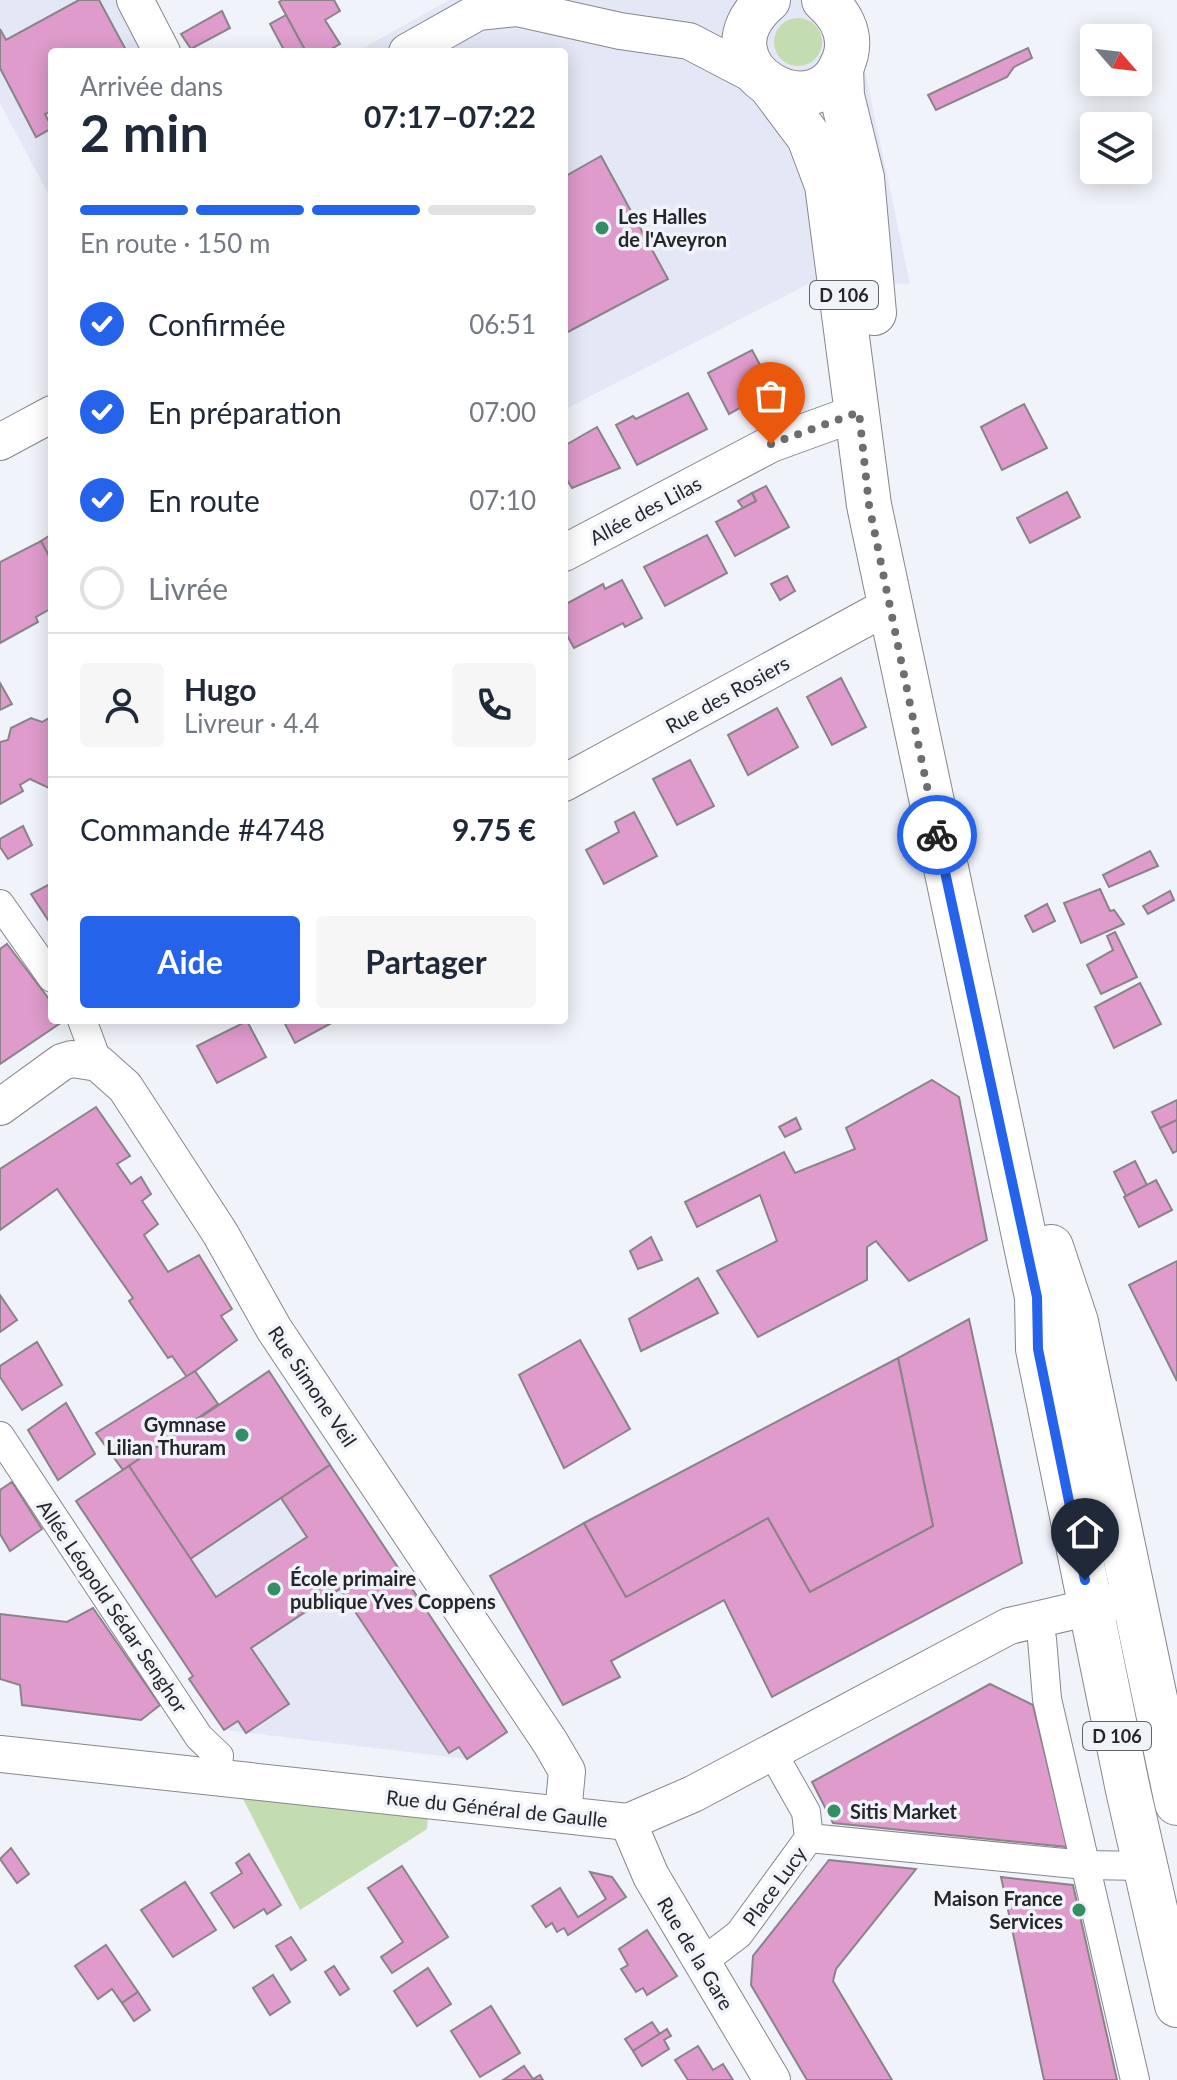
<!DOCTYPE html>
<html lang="fr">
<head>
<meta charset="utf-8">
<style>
	body { margin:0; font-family:Lato,sans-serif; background:#f6f6f7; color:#1f2937; height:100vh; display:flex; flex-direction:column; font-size:30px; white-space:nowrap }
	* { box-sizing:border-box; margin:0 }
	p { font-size:26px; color:#747a83 }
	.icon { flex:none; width:44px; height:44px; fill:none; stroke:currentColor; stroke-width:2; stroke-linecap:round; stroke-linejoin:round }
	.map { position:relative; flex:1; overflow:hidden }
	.details { position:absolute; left:48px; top:48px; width:520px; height:976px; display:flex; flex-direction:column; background:#fff; border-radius:8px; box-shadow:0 4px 20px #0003 }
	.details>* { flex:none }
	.needle { width:52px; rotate:118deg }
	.fabs { position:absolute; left:1080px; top:24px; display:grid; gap:16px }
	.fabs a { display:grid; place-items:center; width:72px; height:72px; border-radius:8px; background:#fff; box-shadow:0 4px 20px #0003; font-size:40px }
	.pin { position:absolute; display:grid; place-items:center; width:68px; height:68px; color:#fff; margin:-82px -34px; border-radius:50% 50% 50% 0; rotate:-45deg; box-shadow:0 0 8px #0007 }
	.pin .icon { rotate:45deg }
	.courier { position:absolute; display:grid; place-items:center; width:80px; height:80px; margin:-40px; border:6px solid #2563eb; border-radius:50%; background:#fff; color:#222; box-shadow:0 2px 10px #0007 }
	.headline em { font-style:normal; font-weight:700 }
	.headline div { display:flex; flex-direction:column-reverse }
	.headline { display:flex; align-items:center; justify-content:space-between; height:136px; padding:0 32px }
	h1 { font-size:52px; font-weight:700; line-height:60px }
	.bar { display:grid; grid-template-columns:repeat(4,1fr); gap:12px 8px; align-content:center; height:96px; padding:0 32px }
	.bar i { height:10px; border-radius:6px; background:#e0e1e3 }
	.bar .active { background:#2563eb }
	.bar p { grid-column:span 4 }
	.line { display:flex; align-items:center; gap:20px; padding:0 32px; border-top:2px solid #e0e1e3 }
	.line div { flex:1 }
	.round { display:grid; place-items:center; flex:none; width:84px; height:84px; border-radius:8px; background:#f6f6f7 }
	ol { padding:0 32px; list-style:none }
	li { display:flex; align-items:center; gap:24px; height:88px }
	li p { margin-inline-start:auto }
	li .icon { padding:8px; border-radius:50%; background:#2563eb; color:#fff; stroke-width:4 }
	li:last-child { color:#747a83 }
	li i { width:44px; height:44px; border:4px solid #e0e1e3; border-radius:50% }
	.cta { display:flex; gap:16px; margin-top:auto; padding:16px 32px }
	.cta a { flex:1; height:92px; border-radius:8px; background:#2563eb; color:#fff; font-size:32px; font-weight:700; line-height:92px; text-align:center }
	.cta a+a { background:#f6f6f7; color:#1f2937 }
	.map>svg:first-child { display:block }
	.built { fill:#e4e7f6 }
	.green { fill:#c3dcb0 }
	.building { fill:#de9bcc; stroke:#8a8488; stroke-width:2 }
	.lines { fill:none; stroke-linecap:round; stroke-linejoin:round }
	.pedestrian-casing { stroke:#86878e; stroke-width:30 }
	.minor-casing { stroke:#86878e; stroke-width:38 }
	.primary-casing { stroke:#86878e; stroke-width:46 }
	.pedestrian { stroke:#fff; stroke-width:28 }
	.minor { stroke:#fff; stroke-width:36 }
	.primary { stroke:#fff; stroke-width:44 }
	.done { stroke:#6c6e72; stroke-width:8; stroke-dasharray:0 14.4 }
	.route { stroke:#2563eb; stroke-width:10 }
	.poi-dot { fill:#338e64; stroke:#f1f3fa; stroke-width:3 }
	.labels { text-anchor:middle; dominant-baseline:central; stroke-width:7; stroke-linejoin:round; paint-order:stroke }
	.shield { fill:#f1f3fa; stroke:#626468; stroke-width:2 }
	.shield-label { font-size:18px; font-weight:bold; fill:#252629 }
	.poi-label { font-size:20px; font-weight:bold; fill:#252629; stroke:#f1f3fa; text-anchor:start }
	.street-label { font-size:20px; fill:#252629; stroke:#f1f3fa }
</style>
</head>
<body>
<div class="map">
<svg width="1177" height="2080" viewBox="0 0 1177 2080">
	<rect width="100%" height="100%" fill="#f1f3fa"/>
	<g class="built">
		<polygon points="0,0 153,0 177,52 52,52 52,201 0,103"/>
		<polygon points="449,0 850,0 910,284 816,280 564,410 564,52 356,52"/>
		<polygon points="269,1371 507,1732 467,1759 224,1730 189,1679 193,1676 123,1470"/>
	</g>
	<g class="green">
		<circle cx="798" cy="42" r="24"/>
		<polygon points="242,1797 428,1818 427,1829 300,1910"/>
	</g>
	<g class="building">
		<polygon points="79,0 99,0 127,52 52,52 52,111 45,114 52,128 36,137 0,68 0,29 6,40"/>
		<polygon points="282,0 334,0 340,11 325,20 340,44 326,52 306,52 279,2"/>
		<polygon points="222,11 230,28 191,49 181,34"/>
		<polygon points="286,15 306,52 285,52 270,24"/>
		<polygon points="1028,48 1032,58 1014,67 1007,77 936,110 928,95"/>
		<polygon points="601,156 668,279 564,334 564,177"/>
		<polygon points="752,350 773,389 729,414 708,373"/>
		<polygon points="688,393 707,429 637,465 616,425 633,416 636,419"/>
		<polygon points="1024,404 1047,448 1002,470 981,427"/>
		<polygon points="597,427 620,468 572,488 564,475 564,446"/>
		<polygon points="766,486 789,527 735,556 716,522 756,501 752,493"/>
		<polygon points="1067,492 1080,517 1030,543 1017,518"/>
		<polygon points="752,493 756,501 743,508 738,501"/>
		<polygon points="52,534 52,562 41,541"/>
		<polygon points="707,535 727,573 665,606 644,567"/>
		<polygon points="41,541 52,562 52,608 36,617 38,622 0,643 0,562"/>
		<polygon points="787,576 795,591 780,600 771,584"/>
		<polygon points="622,580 642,618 625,627 623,623 574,648 564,630 564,605 603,584 605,589"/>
		<polygon points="841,678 866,727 832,745 807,697"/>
		<polygon points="0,683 12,704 0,710"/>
		<polygon points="777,708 798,747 748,775 728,735"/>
		<polygon points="51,717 51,789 30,779 20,785 23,791 0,804 0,742 8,740 11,728 31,718 42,722"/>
		<polygon points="690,760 714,806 677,825 653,779"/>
		<polygon points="634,812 657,856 604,884 586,850 619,832 615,822"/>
		<polygon points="23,826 32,845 8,859 0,847 0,839"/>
		<polygon points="1150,851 1158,866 1109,887 1103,875"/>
		<polygon points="52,883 52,926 31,894"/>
		<polygon points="1100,889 1110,911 1114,910 1124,924 1081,943 1064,903"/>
		<polygon points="1170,891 1174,900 1148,914 1143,906"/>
		<polygon points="1047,904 1055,921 1033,932 1025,916"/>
		<polygon points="1115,932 1137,977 1101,994 1087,965 1113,950 1107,936"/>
		<polygon points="7,944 52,1003 52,1020 65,1020 0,1064 0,949"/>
		<polygon points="1140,983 1161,1024 1114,1048 1095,1007"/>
		<polygon points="283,1020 337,1020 295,1043"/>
		<polygon points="247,1021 266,1057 217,1083 197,1046"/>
		<polygon points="932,1080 959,1097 987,1240 909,1281 876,1241 867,1247 867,1280 758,1337 717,1271 777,1241 760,1195 697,1227 685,1202 784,1152 795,1173 855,1149 846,1128"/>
		<polygon points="1177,1100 1177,1120 1160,1128 1152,1112"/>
		<polygon points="96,1107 130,1156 117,1164 131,1184 141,1177 151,1194 142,1201 158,1224 144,1235 168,1272 199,1255 232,1309 221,1316 237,1340 187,1377 172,1356 168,1358 129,1301 133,1298 57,1189 0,1230 0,1169"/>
		<polygon points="796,1118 801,1129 785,1137 779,1127"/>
		<polygon points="1177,1120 1177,1151 1173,1153 1160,1128"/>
		<polygon points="1135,1161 1147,1185 1126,1196 1114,1172"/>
		<polygon points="1156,1180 1172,1210 1139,1227 1124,1197"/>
		<polygon points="651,1237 662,1260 638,1269 630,1251"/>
		<polygon points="1177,1261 1177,1381 1129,1285"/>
		<polygon points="698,1278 718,1313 641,1351 629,1319"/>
		<polygon points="0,1295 17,1320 0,1332"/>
		<polygon points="969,1319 1022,1563 772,1697 724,1600 611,1661 620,1677 563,1705 490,1576 584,1523 626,1597 768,1518 810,1592 933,1526 898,1358"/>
		<polygon points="580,1340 630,1429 564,1468 519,1375"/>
		<polygon points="37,1342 62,1385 22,1410 0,1377 0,1366"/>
		<polygon points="898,1358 933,1526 810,1592 768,1518 626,1597 584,1523"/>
		<polygon points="195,1371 218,1404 123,1470 96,1433"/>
		<polygon points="269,1371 330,1465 190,1559 129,1466"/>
		<polygon points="66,1403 95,1454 58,1480 28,1430"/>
		<polygon points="330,1465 507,1732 467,1759 459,1747 449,1753 340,1589 251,1648 289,1704 246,1733 238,1721 224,1730 189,1679 193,1676 76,1501 129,1466 216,1597 307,1537 281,1498"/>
		<polygon points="12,1482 42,1529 10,1551 0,1534 0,1490"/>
		<polygon points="93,1608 160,1705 141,1720 22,1705 20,1685 0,1679 0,1614 67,1622"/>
		<polygon points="990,1684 1033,1705 1067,1847 833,1823 812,1782"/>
		<polygon points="11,1848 29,1874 17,1883 0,1859"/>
		<polygon points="249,1854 281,1905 267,1914 264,1909 234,1928 211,1893 242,1873 236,1863"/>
		<polygon points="829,1860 916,1869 836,1969 833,1981 892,2080 807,2080 751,1985 753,1956"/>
		<polygon points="402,1866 448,1937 392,1973 381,1957 403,1942 368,1888"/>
		<polygon points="590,1872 612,1877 626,1897 568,1935 564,1928 557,1932 552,1923 546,1927 532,1906 560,1888 578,1917 606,1899"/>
		<polygon points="1001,1877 1073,1885 1117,2080 1044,2080"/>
		<polygon points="185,1882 216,1930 173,1957 141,1910"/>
		<polygon points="647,1930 677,1976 647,1995 643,1988 636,1992 621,1969 628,1965 619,1949"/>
		<polygon points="291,1937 306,1960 291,1970 276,1946"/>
		<polygon points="106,1945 138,1992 122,2003 112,1989 98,1999 75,1966"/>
		<polygon points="334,1966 349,1989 340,1995 325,1972"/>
		<polygon points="428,1968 451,2004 417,2026 394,1991"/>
		<polygon points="273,1975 290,2002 270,2015 253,1988"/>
		<polygon points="138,1992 150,2010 134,2021 122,2003"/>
		<polygon points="491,2006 520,2053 480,2077 451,2031"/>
		<polygon points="652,2022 660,2034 633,2051 625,2039"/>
		<polygon points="667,2029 671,2036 664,2040 669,2049 642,2066 633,2051"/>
		<polygon points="698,2046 713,2070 723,2064 733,2080 688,2080 675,2060"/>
		<polygon points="524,2066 533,2079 540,2075 543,2080 503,2080"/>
	</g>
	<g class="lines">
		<g class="pedestrian-casing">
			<g id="pedestrian">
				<polyline points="0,904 52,978"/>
				<polyline points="82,1020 98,1063"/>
				<polyline points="0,1436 199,1737 219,1756 217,1776"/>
				<polyline points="1042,1639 1047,1699 1135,2080"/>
				<polyline points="809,1838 1085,1865 1144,1866"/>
				<polyline points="701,1963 739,1934 809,1838 806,1812 772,1752"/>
			</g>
		</g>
		<g class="minor-casing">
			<g id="minor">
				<polyline points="135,0 162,52"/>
				<polyline points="407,52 478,12 517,8 620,31 689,41 758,77"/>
				<polyline points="0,442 52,414"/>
				<polyline points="564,553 771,444 859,412"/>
				<polyline points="564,783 890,605"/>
				<polyline points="0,1107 62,1062 72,1059 98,1063 125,1087 220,1233 274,1329 550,1742 567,1771 563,1814"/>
				<polyline points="0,1754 628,1822 693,1794 1009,1626 1117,1601"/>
				<polyline points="628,1822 651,1876 772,2080"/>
			</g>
		</g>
		<g class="primary-casing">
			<g id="primary">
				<path d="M768 0C691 66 824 141 846 54 851 32 840 14 824 0"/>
				<polyline points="841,67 842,96 862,178 874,313"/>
				<polyline points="773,89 809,137 827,185 869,505 1037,1297 1038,1349 1128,1790 1177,2005"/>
				<polyline points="1051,1247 1076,1322 1177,1803"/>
			</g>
		</g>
		<use href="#pedestrian" class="pedestrian"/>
		<use href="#minor" class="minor"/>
		<use href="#primary" class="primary"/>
	</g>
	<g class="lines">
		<polyline class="done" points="771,444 859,412 869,505 937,835"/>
		<polyline class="route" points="937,835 1037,1297 1038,1349 1085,1580"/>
	</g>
	<g class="poi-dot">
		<circle cx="602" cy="228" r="8"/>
		<circle cx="242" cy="1435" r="8"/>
		<circle cx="274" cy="1589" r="8"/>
		<circle cx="834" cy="1811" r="8"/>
		<circle cx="1079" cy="1910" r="8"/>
	</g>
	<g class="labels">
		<g class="shield">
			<rect x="810" y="281" width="68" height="28" rx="6"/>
			<rect x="1083" y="1722" width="68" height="28" rx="6"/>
		</g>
		<g class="shield-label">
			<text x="844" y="295">D 106</text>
			<text x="1117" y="1736">D 106</text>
		</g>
		<g class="poi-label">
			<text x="618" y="216">Les Halles<tspan x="618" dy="23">de l'Aveyron</tspan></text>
			<text x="226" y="1424" text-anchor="end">Gymnase<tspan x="226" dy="23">Lilian Thuram</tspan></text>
			<text x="290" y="1578">École primaire<tspan x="290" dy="23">publique Yves Coppens</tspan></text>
			<text x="850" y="1811">Sitis Market</text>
			<text x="1063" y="1898" text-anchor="end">Maison France<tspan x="1063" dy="23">Services</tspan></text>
		</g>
		<g class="street-label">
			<text transform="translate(645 510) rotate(-28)">Allée des Lilas</text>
			<text transform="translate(727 694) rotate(-29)">Rue des Rosiers</text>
			<text transform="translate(313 1386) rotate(56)">Rue Simone Veil</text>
			<text transform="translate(113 1606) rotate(56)">Allée Léopold Sédar Senghor</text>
			<text transform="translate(497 1808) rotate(6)">Rue du Général de Gaulle</text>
			<text transform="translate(774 1886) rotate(-54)">Place Lucy</text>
			<text transform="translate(696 1953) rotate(59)">Rue de la Gare</text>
		</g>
	</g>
</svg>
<div class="fabs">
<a><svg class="needle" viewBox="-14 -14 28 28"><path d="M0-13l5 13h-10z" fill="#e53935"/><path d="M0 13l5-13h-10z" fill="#747a83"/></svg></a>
<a><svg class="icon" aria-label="layers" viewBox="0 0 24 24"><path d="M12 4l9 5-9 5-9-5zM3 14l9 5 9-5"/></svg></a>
</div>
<div class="pin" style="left:771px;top:444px;background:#ea580c"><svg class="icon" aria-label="bag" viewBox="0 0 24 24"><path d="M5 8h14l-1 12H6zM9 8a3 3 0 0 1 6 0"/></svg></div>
<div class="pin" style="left:1085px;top:1580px;background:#1f2937"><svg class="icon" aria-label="home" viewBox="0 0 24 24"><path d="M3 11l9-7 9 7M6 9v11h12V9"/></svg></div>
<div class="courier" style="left:937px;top:835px"><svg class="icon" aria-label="bike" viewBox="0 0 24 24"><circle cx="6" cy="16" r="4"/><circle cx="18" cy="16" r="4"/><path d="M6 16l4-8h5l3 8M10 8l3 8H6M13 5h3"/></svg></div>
<section class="details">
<div class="headline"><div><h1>2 min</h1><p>Arrivée dans</p></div><em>07:17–07:22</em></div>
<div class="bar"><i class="active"></i><i class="active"></i><i class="active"></i><i></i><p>En route · 150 m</p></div>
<ol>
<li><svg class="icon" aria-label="check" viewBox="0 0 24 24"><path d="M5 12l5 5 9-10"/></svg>Confirmée<p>06:51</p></li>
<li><svg class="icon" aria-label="check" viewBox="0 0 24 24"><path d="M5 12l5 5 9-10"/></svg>En préparation<p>07:00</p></li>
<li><svg class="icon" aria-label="check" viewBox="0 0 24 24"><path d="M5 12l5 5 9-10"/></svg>En route<p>07:10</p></li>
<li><i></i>Livrée</li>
</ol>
<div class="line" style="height:144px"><a class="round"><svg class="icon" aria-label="person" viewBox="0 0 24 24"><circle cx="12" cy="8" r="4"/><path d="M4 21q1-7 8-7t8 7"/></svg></a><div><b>Hugo</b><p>Livreur · 4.4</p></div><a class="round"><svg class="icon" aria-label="phone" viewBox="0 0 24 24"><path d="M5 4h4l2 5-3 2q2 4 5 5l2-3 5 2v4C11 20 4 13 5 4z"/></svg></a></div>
<div class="line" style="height:104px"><div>Commande #4748</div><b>9.75 €</b></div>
<div class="cta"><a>Aide</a><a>Partager</a></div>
</section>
</div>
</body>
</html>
